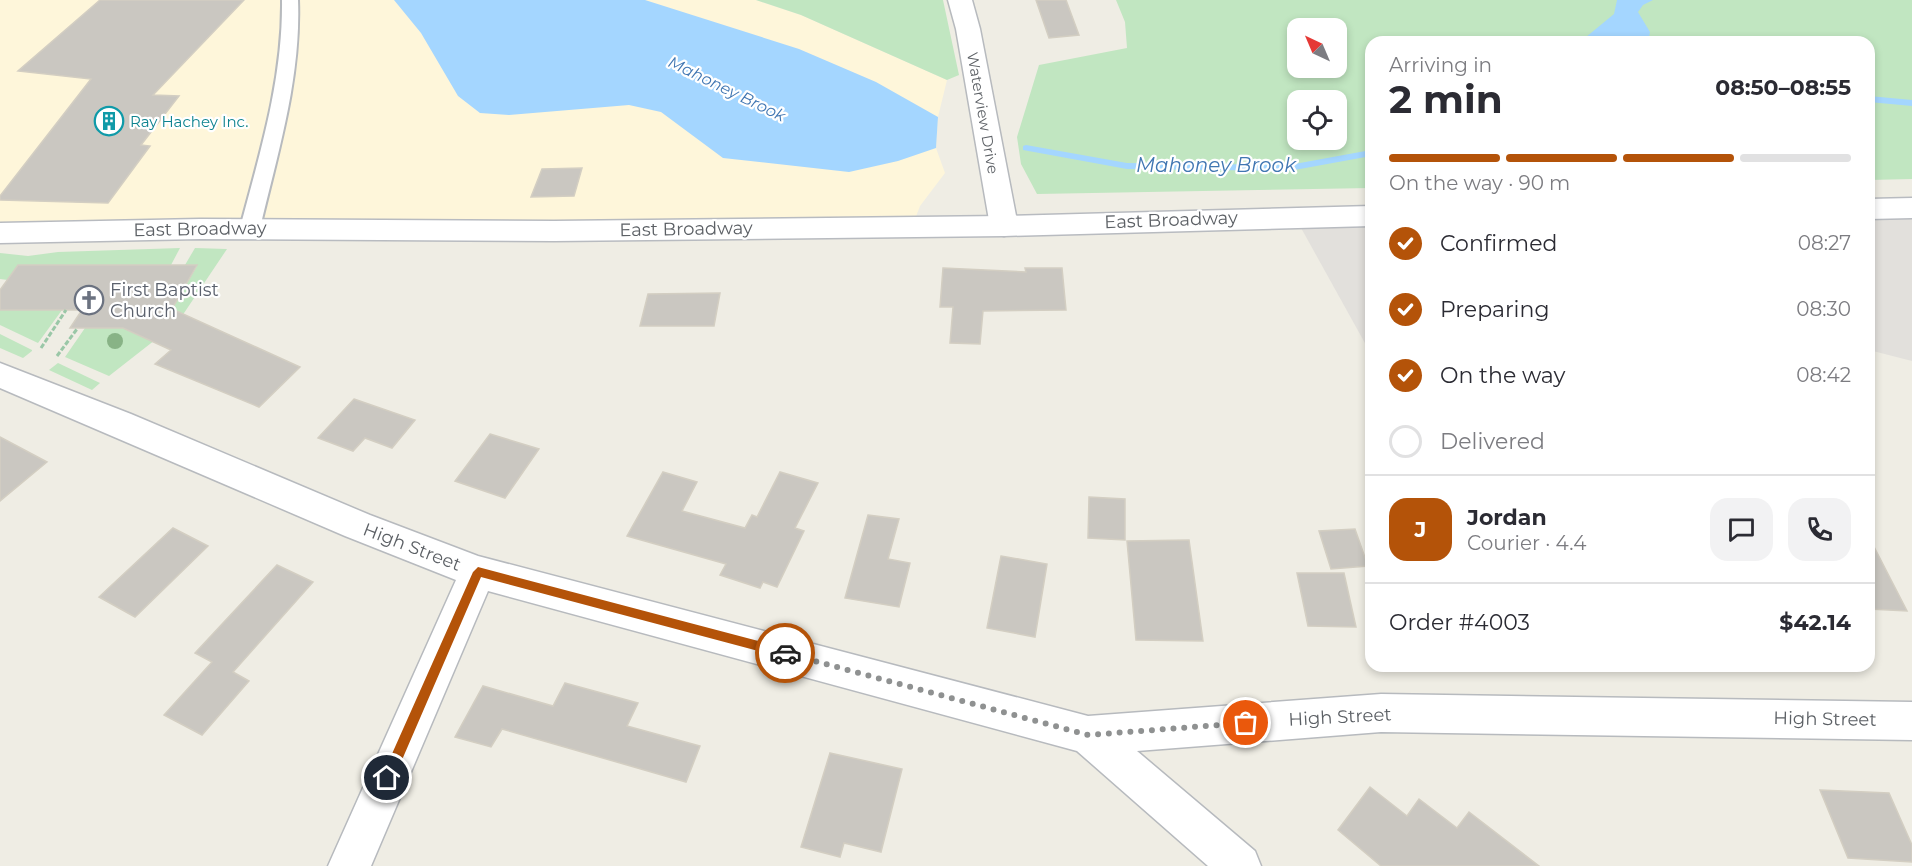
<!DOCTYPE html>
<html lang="en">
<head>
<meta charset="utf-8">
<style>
	body { margin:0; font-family:Montserrat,sans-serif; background:#f2f2f3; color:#2b2b33; height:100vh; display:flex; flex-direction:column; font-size:22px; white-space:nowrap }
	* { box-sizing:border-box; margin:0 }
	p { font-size:20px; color:#7c7c81 }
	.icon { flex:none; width:33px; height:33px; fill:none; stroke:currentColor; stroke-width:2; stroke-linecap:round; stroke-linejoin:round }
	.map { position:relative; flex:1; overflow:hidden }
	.side { position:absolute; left:1365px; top:36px; width:510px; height:636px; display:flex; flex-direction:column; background:#fff; border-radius:18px; box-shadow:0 3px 9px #0003 }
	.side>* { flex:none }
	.needle { width:39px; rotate:316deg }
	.buttons { position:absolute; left:1287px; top:18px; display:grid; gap:12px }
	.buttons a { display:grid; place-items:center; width:60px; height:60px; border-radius:12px; background:#fff; box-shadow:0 3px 9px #0003; font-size:30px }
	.pin { position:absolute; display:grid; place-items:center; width:51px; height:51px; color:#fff; margin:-26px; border:3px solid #fff; border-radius:50%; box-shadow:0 2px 6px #0007 }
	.courier { position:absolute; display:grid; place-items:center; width:60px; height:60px; margin:-30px; border:4px solid #b45309; border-radius:50%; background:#fff; color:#222; box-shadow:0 2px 8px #0007 }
	.headline em { font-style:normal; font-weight:700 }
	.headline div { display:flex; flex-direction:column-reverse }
	.headline { display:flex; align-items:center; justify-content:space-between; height:102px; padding:0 24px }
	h1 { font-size:39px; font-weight:700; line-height:45px }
	.bar { display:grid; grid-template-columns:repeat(4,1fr); gap:9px 6px; align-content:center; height:72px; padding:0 24px }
	.bar i { height:8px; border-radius:4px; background:#e1e1e2 }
	.bar .selected { background:#b45309 }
	.bar p { grid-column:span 4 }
	.line { display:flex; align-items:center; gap:15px; padding:0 24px; border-top:2px solid #e1e1e2 }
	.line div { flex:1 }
	.round { display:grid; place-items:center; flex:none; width:63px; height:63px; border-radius:18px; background:#f2f2f3 }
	ol { padding:0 24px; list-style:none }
	li { display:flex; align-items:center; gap:18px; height:66px }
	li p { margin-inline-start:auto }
	li .icon { padding:6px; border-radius:50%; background:#b45309; color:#fff; stroke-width:4 }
	li:last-child { color:#7c7c81 }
	li i { width:33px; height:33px; border:3px solid #e1e1e2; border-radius:50% }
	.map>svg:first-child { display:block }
	.commercial { fill:#fef6da }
	.industrial { fill:#e2e0dc }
	.green { fill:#c1e6c1; fill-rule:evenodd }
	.water { fill:#a4d6ff }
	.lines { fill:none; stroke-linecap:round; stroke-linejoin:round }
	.stream { fill:#a4d6ff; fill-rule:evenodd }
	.building { fill:#cac7c1; stroke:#d3cec2; stroke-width:1.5 }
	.lane-casing { stroke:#b7babe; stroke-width:4 }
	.street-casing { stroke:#b7babe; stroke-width:3 }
	.secondary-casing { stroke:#b8bbc0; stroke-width:3 }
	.path { stroke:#9ac7a7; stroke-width:3; stroke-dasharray:5 2; stroke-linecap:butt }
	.lane { fill:#fff; fill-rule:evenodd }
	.street { fill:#fff; fill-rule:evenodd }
	.secondary { fill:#fff; fill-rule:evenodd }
	.tree { fill:#88b386 }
	.route { fill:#b45309 }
	.done { stroke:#8f9191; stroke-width:6; stroke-dasharray:0 10.8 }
	.labels { text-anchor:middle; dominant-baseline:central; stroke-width:4.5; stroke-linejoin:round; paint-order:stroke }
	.far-street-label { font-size:15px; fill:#5c6065; stroke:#fff }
	.far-culture-label { font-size:15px; fill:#0d838f; stroke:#fff; text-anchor:start }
	.far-water-label { font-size:16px; font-style:italic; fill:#4076b2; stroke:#fff }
	.street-label { font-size:18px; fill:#5c6065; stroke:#fff }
	.worship-label { font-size:18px; fill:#5b616d; stroke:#fff; text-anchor:start }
	.water-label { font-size:20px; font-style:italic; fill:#4076b2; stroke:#fff }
</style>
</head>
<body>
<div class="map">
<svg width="1912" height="866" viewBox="0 0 1912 866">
	<rect width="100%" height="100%" fill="#efede4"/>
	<polygon class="commercial" points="0,0 756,0 801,15 947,80 938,117 936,148 945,173 920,206 912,227 0,233"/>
	<g class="industrial">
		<polygon points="1912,207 1912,361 1869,350 1869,208"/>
		<polygon points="1371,216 1371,354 1295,217"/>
	</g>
	<g class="green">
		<polygon points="756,0 943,0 959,75 947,80 801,15"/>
		<path d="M1116 0H1912V179L1869 180V42H1371V188L1037 194 1021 164 1017 137 1039 65 1127 48 1125 22ZM1298 28H1336V68H1298ZM1298 100H1336V140H1298Z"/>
		<polygon points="180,248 171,265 18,265 8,280 0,279 0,253 28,256 58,252"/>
		<polygon points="195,248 227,249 178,322 109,376 65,357 85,328 161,328 197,266 185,265"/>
		<polygon points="0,310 62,310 38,343 0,325"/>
		<polygon points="0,334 32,350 32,351 23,358 0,348"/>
		<polygon points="58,363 100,383 92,390 49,370"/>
	</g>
	<g class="water">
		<polygon points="394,0 645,0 799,49 876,82 938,117 936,148 898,161 849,172 723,158 661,112 629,105 509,115 480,113 458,96 421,33"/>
		<polygon points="1617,0 1653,0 1643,5 1638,12 1650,32 1649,37 1639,39 1621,36 1608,42 1580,42 1614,14"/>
	</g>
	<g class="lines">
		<g class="stream">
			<polygon points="1631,31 1637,31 1656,42 1646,42 1631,35"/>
			<polygon points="1869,96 1912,100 1912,106 1869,102"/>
			<polygon points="1026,145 1127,163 1289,165 1371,150 1371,156 1289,171 1127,169 1023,150 1023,146"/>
		</g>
	</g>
	<g class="building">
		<polygon points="100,0 244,0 153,95 179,96 141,145 150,146 108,203 0,200 0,196 91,79 18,71"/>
		<polygon points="1036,0 1066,0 1079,35 1049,38"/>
		<polygon points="582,168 574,196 531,197 542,169"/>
		<polygon points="18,265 197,265 172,309 300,367 259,407 155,364 171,350 123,328 70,328 82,310 0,310 0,290"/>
		<polygon points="943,268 1026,272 1025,268 1062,268 1066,310 983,311 980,344 950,343 953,307 940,307"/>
		<polygon points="720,293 714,326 640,326 648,294"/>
		<polygon points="354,399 415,420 392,448 365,438 353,451 318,438"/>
		<polygon points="490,434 539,449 505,498 455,481"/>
		<polygon points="0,437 47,462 0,501"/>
		<polygon points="663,472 697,482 682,511 745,528 752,515 757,517 780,472 818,483 795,528 804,531 777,587 763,582 760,588 720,575 726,564 627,536"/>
		<polygon points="1089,497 1125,499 1125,540 1088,538"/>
		<polygon points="868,515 899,519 888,559 910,563 899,607 845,598"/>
		<polygon points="173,528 208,546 135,617 99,597"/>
		<polygon points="1355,529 1368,566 1331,569 1319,531"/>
		<polygon points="1869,537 1907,611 1869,609"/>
		<polygon points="1189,540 1203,641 1136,640 1127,541"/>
		<polygon points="1001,556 1047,564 1035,637 987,628"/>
		<polygon points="277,565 313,582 233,672 249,681 202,735 164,715 212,662 195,653"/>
		<polygon points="1297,573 1344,573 1356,627 1308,626"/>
		<polygon points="565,683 638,703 627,726 700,746 686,782 502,729 491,747 455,737 483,686 553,706"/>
		<polygon points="830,753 902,769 881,852 844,843 840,857 801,847"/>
		<polygon points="1370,787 1407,816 1419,799 1457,828 1469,812 1539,866 1381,866 1338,830"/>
		<polygon points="1820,790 1889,793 1912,845 1912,862 1848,858"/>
	</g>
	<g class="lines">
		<g class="lane-casing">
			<path id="lane" d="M282 0H298C301 78 278 152 260 228L257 233 250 235 243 233 240 228C260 153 283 79 282 0Z"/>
		</g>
		<g class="street-casing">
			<g id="street">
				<polygon points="948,0 972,0 980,29 1018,226 1014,233 1004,236 994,233 990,226 956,29"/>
				<polygon points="0,363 131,414 370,515 478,556 1088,716 1381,694 1912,702 1912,740 1381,732 1137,751 1255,851 1261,866 1208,866 1077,751 488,591 371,866 328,866 456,580 345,536 0,388"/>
			</g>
		</g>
		<g class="secondary-casing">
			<g id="secondary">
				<polygon points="1912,198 1912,218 1869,219 1869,199"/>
				<polygon points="1371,206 1371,226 1004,236 554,241 200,239 0,243 0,223 200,219 554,221 1004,216"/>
			</g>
		</g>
		<g class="path">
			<polyline points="41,348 66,310"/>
			<polyline points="57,356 77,329"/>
		</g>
		<use href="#lane" class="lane"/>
		<use href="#street" class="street"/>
		<use href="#secondary" class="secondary"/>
	</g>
	<circle class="tree" cx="115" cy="341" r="8"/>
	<polygon class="route" points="478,567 785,648 790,653 785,658 481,577 392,783 383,783 383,774 473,572"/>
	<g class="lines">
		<polyline class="done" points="785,653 1088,735 1246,723"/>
	</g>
	<defs>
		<g id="building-ring" transform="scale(1.5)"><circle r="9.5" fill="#fff" stroke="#0f9aa8" stroke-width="1.5"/><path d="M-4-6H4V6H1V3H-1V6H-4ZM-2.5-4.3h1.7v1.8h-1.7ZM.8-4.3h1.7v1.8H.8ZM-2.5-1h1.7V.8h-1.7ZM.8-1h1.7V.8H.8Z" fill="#0f9aa8"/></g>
		<g id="church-ring" transform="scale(1.5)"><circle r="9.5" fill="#fff" stroke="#6b7280" stroke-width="1.5"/><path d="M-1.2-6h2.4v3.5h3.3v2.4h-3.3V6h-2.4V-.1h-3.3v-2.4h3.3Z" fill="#6b7280"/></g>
	</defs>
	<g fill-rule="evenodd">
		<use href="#building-ring" x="109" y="121"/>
		<use href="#church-ring" x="89" y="300"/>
	</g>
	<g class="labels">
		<g class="far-street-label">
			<text transform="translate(983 113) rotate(80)">Waterview Drive</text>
		</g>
		<g class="far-culture-label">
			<text x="130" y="121">Ray Hachey Inc.</text>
		</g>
		<g class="far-water-label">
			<text transform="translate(727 89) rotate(26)">Mahoney Brook</text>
		</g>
		<g class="street-label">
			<text transform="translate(1171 220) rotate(-2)">East Broadway</text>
			<text transform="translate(200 229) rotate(-1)">East Broadway</text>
			<text transform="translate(686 229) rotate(-1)">East Broadway</text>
			<text transform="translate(412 547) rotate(21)">High Street</text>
			<text transform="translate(1340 717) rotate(-3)">High Street</text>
			<text transform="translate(1825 719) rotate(1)">High Street</text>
		</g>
		<g class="worship-label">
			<text x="110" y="290">First Baptist<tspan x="110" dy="21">Church</tspan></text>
		</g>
		<g class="water-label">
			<text x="1216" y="165">Mahoney Brook</text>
		</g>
	</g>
</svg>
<div class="buttons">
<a><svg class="needle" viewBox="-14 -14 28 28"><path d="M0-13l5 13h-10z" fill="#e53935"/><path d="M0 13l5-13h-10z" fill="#7c7c81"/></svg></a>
<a><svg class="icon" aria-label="locate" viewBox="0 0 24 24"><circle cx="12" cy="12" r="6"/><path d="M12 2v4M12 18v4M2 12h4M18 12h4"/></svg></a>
</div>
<div class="pin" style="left:1246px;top:723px;background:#ea580c"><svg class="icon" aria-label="bag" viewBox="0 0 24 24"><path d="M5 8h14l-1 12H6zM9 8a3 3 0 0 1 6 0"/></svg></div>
<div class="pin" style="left:387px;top:778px;background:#1f2937"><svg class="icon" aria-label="home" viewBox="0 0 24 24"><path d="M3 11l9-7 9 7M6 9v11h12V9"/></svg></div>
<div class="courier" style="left:785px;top:653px"><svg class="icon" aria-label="car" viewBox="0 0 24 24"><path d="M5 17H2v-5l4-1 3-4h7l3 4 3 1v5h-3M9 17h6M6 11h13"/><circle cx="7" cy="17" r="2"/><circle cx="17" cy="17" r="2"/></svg></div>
<section class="side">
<div class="headline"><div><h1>2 min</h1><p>Arriving in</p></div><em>08:50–08:55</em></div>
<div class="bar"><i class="selected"></i><i class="selected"></i><i class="selected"></i><i></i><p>On the way · 90 m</p></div>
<ol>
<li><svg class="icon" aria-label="check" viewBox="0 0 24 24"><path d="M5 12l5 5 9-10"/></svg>Confirmed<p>08:27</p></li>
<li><svg class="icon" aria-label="check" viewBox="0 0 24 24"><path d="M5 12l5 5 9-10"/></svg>Preparing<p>08:30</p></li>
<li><svg class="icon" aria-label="check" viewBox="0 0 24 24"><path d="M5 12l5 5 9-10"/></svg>On the way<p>08:42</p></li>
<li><i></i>Delivered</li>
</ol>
<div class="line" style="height:108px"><b class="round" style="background:#b45309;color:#fff">J</b><div><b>Jordan</b><p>Courier · 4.4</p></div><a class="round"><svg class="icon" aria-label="chat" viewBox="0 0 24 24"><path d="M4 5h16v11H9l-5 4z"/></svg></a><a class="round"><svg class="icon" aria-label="phone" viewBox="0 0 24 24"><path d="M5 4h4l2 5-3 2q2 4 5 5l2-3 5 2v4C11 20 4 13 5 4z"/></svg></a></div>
<div class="line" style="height:78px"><div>Order #4003</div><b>$42.14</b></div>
</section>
</div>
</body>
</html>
